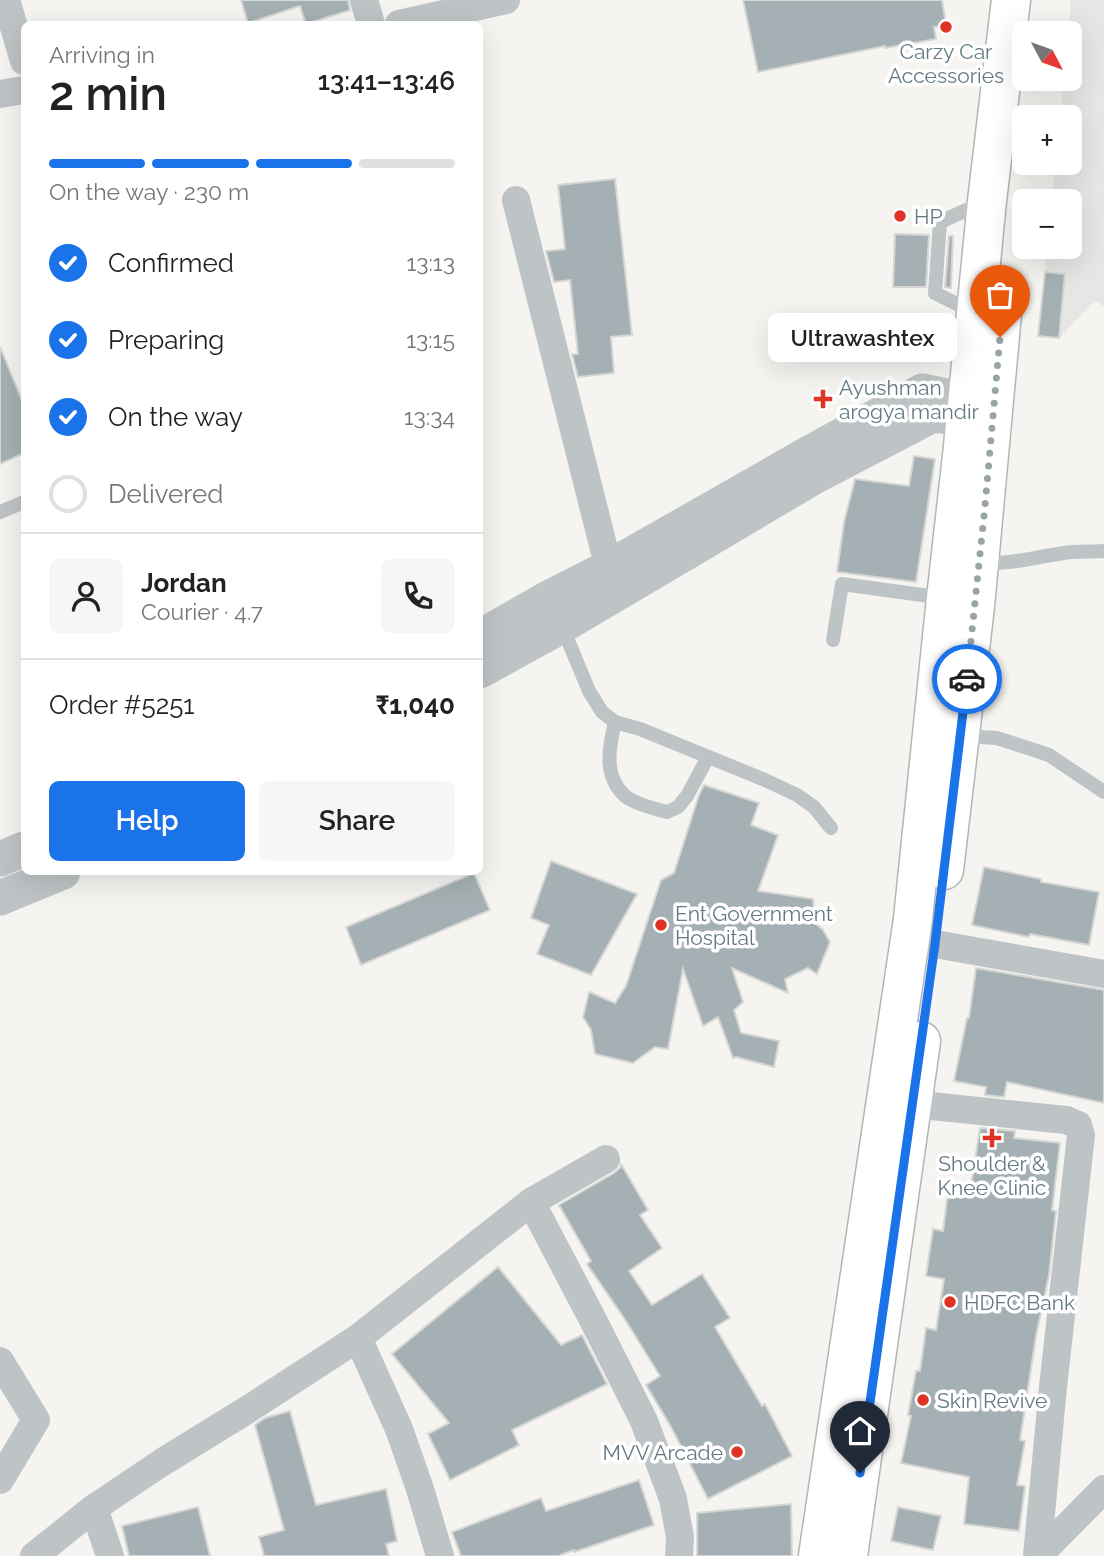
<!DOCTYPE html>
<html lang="en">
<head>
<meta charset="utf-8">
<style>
	body { margin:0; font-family:Raleway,sans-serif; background:#f6f6f6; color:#222; height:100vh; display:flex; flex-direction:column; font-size:26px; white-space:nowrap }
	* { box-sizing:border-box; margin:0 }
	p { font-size:23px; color:#767676 }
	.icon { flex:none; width:38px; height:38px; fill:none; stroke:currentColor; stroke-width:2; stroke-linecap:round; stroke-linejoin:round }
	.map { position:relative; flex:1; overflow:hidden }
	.side { position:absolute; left:21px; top:21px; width:462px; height:854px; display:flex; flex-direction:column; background:#fff; border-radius:10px; box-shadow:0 7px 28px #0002 }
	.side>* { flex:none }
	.needle { width:46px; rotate:131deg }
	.controls { position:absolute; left:1012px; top:21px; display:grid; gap:14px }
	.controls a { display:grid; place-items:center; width:70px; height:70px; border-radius:10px; background:#fff; box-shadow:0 7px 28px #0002; font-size:35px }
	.pin { position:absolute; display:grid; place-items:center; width:60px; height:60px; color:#fff; margin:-72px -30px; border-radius:50% 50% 50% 0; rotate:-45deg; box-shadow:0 0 7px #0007 }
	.pin .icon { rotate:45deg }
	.courier { position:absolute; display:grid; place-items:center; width:70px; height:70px; margin:-35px; border:5px solid #1a73e8; border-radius:50%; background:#fff; color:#222; box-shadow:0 2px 9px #0007 }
	.bubble { position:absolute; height:49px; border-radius:10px; background:#fff; box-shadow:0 7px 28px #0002; font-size:23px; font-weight:600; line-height:49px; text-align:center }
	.headline em { font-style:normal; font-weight:600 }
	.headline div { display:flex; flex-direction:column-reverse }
	.headline { display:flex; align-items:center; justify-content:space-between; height:119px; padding:0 28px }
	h1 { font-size:46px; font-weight:600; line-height:52px }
	.bar { display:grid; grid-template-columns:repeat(4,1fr); gap:10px 7px; align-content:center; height:84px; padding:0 28px }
	.bar i { height:9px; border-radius:5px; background:#e0e0e0 }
	.bar .current { background:#1a73e8 }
	.bar p { grid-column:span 4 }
	.line { display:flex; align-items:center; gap:18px; padding:0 28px; border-top:2px solid #e0e0e0 }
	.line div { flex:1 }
	.round { display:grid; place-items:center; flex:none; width:74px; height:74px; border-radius:10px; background:#f6f6f6 }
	ol { padding:0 28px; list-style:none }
	li { display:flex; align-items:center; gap:21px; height:77px }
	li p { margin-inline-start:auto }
	li .icon { padding:7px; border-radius:50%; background:#1a73e8; color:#fff; stroke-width:4 }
	li:last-child { color:#767676 }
	li i { width:38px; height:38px; border:4px solid #e0e0e0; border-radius:50% }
	.action { display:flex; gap:14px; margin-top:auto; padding:14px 28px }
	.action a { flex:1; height:80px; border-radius:10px; background:#1a73e8; color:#fff; font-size:28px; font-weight:600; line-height:80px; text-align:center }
	.action a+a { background:#f6f6f6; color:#222 }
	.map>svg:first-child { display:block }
	.built { fill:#e6e6e5 }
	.building { fill:#a4b0b3; stroke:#d6d6d4; stroke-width:2 }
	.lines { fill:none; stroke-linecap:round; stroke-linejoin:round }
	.primary-casing { stroke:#afb6b8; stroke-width:41 }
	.service { stroke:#bec3c5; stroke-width:14 }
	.minor { stroke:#bec3c5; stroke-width:28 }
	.tertiary { stroke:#bec3c5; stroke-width:35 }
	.primary { stroke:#fff; stroke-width:38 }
	.done { stroke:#97a5a9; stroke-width:7; stroke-dasharray:0 12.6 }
	.route { stroke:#1a73e8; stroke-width:9 }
	.poi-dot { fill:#e13325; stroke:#fff; stroke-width:2.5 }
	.labels { text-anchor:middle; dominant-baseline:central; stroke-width:7; stroke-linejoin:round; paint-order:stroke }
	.poi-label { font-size:21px; fill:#647a82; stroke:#fff; text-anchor:start }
</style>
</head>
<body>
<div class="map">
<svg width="1104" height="1556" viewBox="0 0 1104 1556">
	<rect width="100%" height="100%" fill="#f5f4f1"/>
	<polygon class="built" points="1071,0 1104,0 1104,306 1095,301 1059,338 1065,274 1045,272 1047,247 1069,247 1069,201 1052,201 1055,163 1069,163 1069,117 1060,117 1064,79 1069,79 1069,33 1068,33"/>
	<g class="building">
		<polygon points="241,0 348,0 350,10 306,24 300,6 248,23"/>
		<polygon points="743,0 942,0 946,25 934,27 936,39 885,48 885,46 758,72"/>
		<polygon points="615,179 632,335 611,337 614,373 578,377 572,354 578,354 570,280 554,282 546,251 565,249 558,185"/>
		<polygon points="895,234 929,235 926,287 893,287"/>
		<polygon points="949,236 953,236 951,288 945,287"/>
		<polygon points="1045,272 1065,274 1059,338 1038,336"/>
		<polygon points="0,347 24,405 24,453 0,464"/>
		<polygon points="914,456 935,459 916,582 837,572 844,522 855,479 909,486"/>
		<polygon points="704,785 759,803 751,825 778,835 758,891 813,899 815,923 823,930 830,942 817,974 808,968 785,979 788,993 732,968 743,1002 734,1010 741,1033 779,1041 774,1067 736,1057 733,1058 718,1017 703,1026 683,969 668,1049 655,1047 633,1063 595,1054 591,1030 583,1017 589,992 615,1003 626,986 661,880 674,873 699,795"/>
		<polygon points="551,861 637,894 591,975 537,954 549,925 531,918"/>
		<polygon points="984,867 1041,879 1041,882 1099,892 1089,945 1030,934 1029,937 972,925"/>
		<polygon points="474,873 490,910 361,965 346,927"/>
		<polygon points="976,968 1104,990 1104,1103 1007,1082 1004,1097 985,1095 986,1087 954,1081 967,1018 969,1018"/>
		<polygon points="980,1128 1015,1131 1014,1138 1060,1143 1052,1210 1056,1211 1049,1275 1036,1336 1020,1440 1025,1441 1017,1485 1025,1486 1019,1531 964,1524 969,1477 901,1463 911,1416 908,1415 916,1371 920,1371 926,1328 936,1330 944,1279 926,1276 933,1229 943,1231 949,1184 971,1186"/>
		<polygon points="621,1164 648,1210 640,1215 662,1248 629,1271 652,1305 702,1274 730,1318 715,1327 762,1406 765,1404 792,1456 708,1499 670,1425 646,1385 660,1376 626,1321 587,1264 591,1261 559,1205 614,1173 620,1168"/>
		<polygon points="498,1267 561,1345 582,1335 607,1384 512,1430 519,1445 450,1480 428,1434 449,1423 392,1354"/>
		<polygon points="290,1411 316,1505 386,1489 397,1541 386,1544 389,1556 264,1556 259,1537 284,1530 255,1425 265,1418"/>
		<polygon points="639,1480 654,1525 574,1552 574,1550 558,1556 461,1556 452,1532 541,1498 546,1511"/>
		<polygon points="791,1504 792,1556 697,1556 697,1513"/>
		<polygon points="198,1507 210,1556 129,1556 122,1526"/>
		<polygon points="898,1507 941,1516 933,1550 891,1541"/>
	</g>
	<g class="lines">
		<g class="primary-casing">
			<g id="primary">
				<polyline points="944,870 975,606 1002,314"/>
				<polyline points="818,1556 913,919 946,598 962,456 987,201 1011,0"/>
				<polyline points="848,1556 921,1041"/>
			</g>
		</g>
		<g class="service">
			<polyline points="975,313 935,293 940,222 982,203"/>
			<polyline points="0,512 24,502"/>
			<path d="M981 562C1011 565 1035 557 1064 553 1077 551 1091 552 1104 551"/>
			<polyline points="562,626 589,691 602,712 615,722 640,729 765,780 797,795 814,807 831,828"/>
			<polyline points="833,640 842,584 944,598"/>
			<path d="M615 722C609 747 603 776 625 796 634 803 655 809 667 812L678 807 687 796 708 757"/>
			<polyline points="962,736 997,738 1049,755 1104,792"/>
		</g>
		<g class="minor">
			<polyline points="6,0 24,61"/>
			<polyline points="364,0 371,24"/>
			<polyline points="399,24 506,0"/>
			<polyline points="0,94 24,90"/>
			<polyline points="516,200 604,549 620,585"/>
			<polyline points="935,944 1104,974"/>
			<polyline points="912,1104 1066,1120 1078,1125 1081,1135 1053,1387 1037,1556"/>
			<polyline points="531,1202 592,1318 644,1421 673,1499 680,1537 679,1556"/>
			<polyline points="358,1338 399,1429 420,1489 440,1556"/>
			<polyline points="0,1361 36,1420 0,1480"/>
			<polyline points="94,1508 110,1556"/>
			<polyline points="34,1556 94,1508 161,1463 247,1410 358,1338 531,1202 606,1159"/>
			<polyline points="1038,1556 1104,1489"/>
		</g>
		<g class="tertiary">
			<polyline points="480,637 550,597 611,566 804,456 922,391 971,401"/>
			<polyline points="480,671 562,626 814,477 933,415 992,422"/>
			<polyline points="0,859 24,849"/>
			<polyline points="0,898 63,872"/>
		</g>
		<use href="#primary" class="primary"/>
	</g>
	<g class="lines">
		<polyline class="done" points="967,679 985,506 1000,337"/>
		<polyline class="route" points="860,1473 935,944 967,679"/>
	</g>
	<g class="poi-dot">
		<circle cx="946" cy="27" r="7"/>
		<circle cx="900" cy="216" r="7"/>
		<path d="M819.5 388.5h7v7h7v7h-7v7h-7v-7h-7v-7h7z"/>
		<circle cx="661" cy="925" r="7"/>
		<path d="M988.5 1127.5h7v7h7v7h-7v7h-7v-7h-7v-7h7z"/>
		<circle cx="950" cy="1302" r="7"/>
		<circle cx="923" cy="1400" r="7"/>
		<circle cx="737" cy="1452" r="7"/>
	</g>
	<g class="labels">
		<g class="poi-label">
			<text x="946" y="51" text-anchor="middle">Carzy Car<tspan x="946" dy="24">Accessories</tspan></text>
			<text x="914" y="216">HP</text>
			<text x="839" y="387">Ayushman<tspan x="839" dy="24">arogya mandir</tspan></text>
			<text x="675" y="913">Ent Government<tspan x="675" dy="24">Hospital</tspan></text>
			<text x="992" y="1163" text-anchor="middle">Shoulder &amp;<tspan x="992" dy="24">Knee Clinic</tspan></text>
			<text x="964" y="1302">HDFC Bank</text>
			<text x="937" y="1400">Skin Revive</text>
			<text x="723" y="1452" text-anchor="end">MVV Arcade</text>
		</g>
	</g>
</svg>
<div class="controls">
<a><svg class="needle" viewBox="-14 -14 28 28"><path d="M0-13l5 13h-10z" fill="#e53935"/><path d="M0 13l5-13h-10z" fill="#767676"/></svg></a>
<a>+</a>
<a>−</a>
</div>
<div class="pin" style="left:1000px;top:337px;background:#ea580c"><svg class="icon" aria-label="bag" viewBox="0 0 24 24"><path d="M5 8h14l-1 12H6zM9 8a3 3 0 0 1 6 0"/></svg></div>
<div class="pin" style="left:860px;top:1473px;background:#1f2937"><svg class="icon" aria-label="home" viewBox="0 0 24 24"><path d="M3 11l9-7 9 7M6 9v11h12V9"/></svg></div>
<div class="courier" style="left:967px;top:679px"><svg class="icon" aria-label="car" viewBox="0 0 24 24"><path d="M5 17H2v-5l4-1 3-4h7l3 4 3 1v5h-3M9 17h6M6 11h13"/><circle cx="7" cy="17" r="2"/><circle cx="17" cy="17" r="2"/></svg></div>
<div class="bubble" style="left:768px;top:313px;width:189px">Ultrawashtex</div>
<section class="side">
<div class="headline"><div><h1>2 min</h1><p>Arriving in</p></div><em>13:41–13:46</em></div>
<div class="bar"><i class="current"></i><i class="current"></i><i class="current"></i><i></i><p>On the way · 230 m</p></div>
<ol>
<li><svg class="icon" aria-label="check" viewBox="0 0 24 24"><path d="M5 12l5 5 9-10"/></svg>Confirmed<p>13:13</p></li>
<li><svg class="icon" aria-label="check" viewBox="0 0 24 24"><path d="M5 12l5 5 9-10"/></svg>Preparing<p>13:15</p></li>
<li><svg class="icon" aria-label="check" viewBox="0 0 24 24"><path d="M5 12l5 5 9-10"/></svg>On the way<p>13:34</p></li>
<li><i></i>Delivered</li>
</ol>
<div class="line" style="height:126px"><a class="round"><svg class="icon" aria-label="person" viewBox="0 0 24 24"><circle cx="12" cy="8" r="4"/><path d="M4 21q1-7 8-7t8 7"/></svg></a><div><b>Jordan</b><p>Courier · 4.7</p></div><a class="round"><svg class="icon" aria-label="phone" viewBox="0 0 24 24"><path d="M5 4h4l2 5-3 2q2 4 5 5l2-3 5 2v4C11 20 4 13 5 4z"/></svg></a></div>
<div class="line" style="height:91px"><div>Order #5251</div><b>₹1,040</b></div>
<div class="action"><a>Help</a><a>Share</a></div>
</section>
</div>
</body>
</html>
